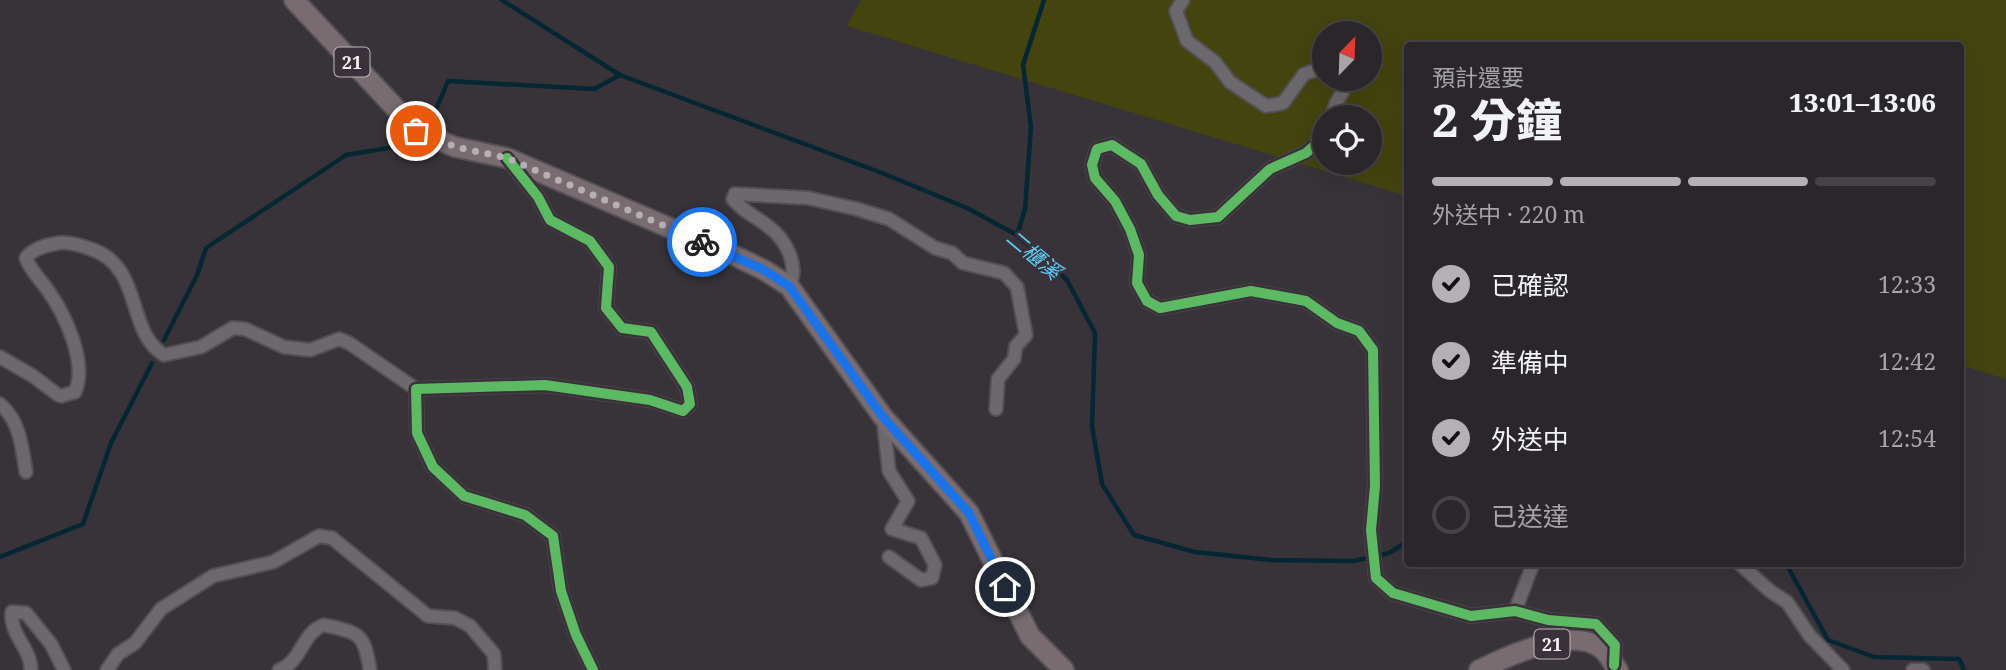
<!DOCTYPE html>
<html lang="zh-TW">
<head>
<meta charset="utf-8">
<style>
	body { margin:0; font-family:"Noto Serif","Noto Sans TC",serif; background:#322e32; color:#f1f3f6; height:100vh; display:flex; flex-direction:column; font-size:26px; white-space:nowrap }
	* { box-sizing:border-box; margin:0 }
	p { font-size:23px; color:#a5a5a8 }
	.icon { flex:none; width:38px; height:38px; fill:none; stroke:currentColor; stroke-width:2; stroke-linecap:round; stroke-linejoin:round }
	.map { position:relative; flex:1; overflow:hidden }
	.panel { position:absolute; left:1404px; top:42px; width:560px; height:525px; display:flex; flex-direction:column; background:#2a262a; border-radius:7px; box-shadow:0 7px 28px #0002,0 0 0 2px #464347 }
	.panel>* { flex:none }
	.needle { width:46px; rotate:23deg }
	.buttons { position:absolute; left:1312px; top:21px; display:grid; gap:14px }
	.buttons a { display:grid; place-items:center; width:70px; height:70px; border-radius:50%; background:#2a262a; box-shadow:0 7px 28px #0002,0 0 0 2px #464347; font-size:35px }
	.pin { position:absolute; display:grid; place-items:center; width:60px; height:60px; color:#fff; margin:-30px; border:4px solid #fff; border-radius:50%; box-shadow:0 2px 7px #0007 }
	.courier { position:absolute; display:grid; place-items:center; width:70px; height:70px; margin:-35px; border:5px solid #1a73e8; border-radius:50%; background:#fff; color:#222; box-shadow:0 2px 9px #0007 }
	.overview em { font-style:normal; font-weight:800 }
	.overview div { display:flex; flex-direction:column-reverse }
	.overview { display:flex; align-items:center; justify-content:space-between; height:119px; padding:0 28px }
	h1 { font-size:46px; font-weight:800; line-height:52px }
	.bar { display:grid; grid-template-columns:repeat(4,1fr); gap:10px 7px; align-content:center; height:84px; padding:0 28px }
	.bar i { height:9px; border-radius:5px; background:#464347 }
	.bar .on { background:#b5b0b5 }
	.bar p { grid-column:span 4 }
	ol { padding:0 28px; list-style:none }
	li { display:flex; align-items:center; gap:21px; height:77px }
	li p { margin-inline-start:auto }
	li .icon { padding:7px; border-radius:50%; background:#b5b0b5; color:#111; stroke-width:4 }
	li:last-child { color:#a5a5a8 }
	li i { width:38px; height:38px; border:4px solid #464347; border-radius:50% }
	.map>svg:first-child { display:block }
	.green { fill:#44440f; fill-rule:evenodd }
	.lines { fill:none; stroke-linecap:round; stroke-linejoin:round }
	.stream { stroke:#052733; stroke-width:4.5 }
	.minor-casing { stroke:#534f53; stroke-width:16 }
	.primary-casing { stroke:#534f53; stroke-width:23 }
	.minor { stroke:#6c696c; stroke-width:12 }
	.primary { stroke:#786c71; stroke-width:19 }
	.cycleway-casing { stroke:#3a313a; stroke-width:15 }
	.cycleway { stroke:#5cba63; stroke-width:10 }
	.done { stroke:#b5b0b5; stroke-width:7; stroke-dasharray:0 12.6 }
	.route { stroke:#1a73e8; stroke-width:9 }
	.labels { text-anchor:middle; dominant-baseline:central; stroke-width:6; stroke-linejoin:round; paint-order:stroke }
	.shield { fill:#3a313a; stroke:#c0b9c0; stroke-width:2 }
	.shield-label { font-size:18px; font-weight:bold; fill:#f9f3f9 }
	.water-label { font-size:21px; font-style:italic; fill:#5bd0f7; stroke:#3a313a }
</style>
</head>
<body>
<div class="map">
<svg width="2006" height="670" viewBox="0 0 2006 670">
	<rect width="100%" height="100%" fill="#383338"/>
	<path class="green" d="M861 0H2006V379L1960 365V46H1407V196L847 26ZM1325 33H1370V79H1325ZM1325 117H1370V163H1325Z"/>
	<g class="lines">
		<g class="stream">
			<polyline points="502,0 620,75 882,173 967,208 1017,235 1067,280 1095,333 1092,426 1102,484 1134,535 1195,552 1271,560 1354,561 1389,553 1407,542"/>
			<polyline points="427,123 432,119 448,81 594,89 620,75"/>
			<polyline points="1017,235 1025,209 1031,127 1023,65 1044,0"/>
			<polyline points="164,340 197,275 206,248 346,155 394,147 406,138"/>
			<polyline points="0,557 83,524 111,443 152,363"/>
			<polyline points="1789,564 1789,569 1828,640 1874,657 1959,659 1964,670"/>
		</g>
		<g class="minor-casing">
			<g id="minor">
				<polyline points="1183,0 1176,11 1187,41 1215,62 1230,82 1266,106 1283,103 1304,74 1325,67"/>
				<polyline points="1332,117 1336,103 1350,79"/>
				<polyline points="1325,136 1306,153 1270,169 1218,217 1190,220 1176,216 1158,195 1141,164 1112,145 1097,149 1092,165 1095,178 1115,201 1130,229 1139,255 1137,283 1147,301 1160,308 1251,291 1306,301 1337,323 1359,331 1373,350 1375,486 1371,530 1376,578 1393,593 1471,616 1515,611 1548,620 1596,624 1615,645 1614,665"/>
				<polyline points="509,161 538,197 550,220 590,241 609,267 606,308 622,328 651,332 687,387 690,404 683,411 650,400 545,385 416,389 417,433 433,467 464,496 525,515 553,536 561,591 576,635 593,670"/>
				<path d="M789 286C800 266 786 240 769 227 757 217 743 212 733 199L735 194 808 198 857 209 889 219 935 248 952 253 963 263 1004 273 1017 287 1026 335 1016 346 1014 359 998 379 996 409"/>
				<path d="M0 357 33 376 58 395 61 396 75 392C88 363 65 314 47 289 40 279 30 270 26 258 33 248 47 245 59 243 70 242 80 245 91 249 144 267 125 331 164 355L201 347 233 328 245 329 284 347 310 350 339 339 349 343 416 389"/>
				<path d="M0 404C20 421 22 447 26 472"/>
				<polyline points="883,417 889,471 908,501 892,529 921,538 935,565 932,578 921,580 889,557"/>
				<polyline points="1740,564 1770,591 1787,602 1810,636 1843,670"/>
				<polyline points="1515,611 1533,564"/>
				<path d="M31 670C31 648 9 634 12 612L26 613 51 644 64 670"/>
				<polyline points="107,670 118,654 135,643 161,609 213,576 273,562 319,536 332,538 428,616 455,618 470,626 494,654 495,670"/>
				<path d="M279 670C302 662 302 632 324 625 360 633 364 633 370 670"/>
				<polyline points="1913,670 1923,670"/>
			</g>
		</g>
		<g class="primary-casing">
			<g id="primary">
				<polyline points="294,0 417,131 455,147 507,158 733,255 764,270 789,286 883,417 969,513 1030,636 1064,670"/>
				<path d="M1479 670C1508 656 1571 626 1601 648 1608 653 1613 664 1618 670"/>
			</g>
		</g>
		<use href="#minor" class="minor"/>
		<use href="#primary" class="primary"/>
		<g class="cycleway-casing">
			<g id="cycleway">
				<polyline points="1325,136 1306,153 1270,169 1218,217 1190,220 1176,216 1158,195 1141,164 1112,145 1097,149 1092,165 1095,178 1115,201 1130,229 1139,255 1137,283 1147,301 1160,308 1251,291 1306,301 1337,323 1359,331 1373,350 1375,486 1371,530 1376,578 1393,593 1471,616 1515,611 1548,620 1596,624 1615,645 1614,665"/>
				<polyline points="507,158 538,197 550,220 590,241 609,267 606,308 622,328 651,332 687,387 690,404 683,411 650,400 545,385 416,389 417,433 433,467 464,496 525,515 553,536 561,591 576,635 593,670"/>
			</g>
		</g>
		<use href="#cycleway" class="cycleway"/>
	</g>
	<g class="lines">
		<polyline class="done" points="416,131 456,147 507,158 702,242"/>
		<polyline class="route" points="702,242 764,270 789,286 883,417 969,513 1005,587"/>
	</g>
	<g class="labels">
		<g class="shield">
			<rect x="334.5" y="47.5" width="35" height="29" rx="5"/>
			<rect x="1534.5" y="629.5" width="35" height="29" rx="5"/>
		</g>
		<g class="shield-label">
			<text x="352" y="62">21</text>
			<text x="1552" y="644">21</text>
		</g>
		<g class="water-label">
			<text transform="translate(1034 254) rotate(40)">二櫃溪</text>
		</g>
	</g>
</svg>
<div class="buttons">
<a><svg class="needle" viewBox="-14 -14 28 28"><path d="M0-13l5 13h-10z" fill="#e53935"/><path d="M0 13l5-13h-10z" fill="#a5a5a8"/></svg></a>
<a><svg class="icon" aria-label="locate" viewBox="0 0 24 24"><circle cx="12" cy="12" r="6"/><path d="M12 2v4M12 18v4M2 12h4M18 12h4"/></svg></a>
</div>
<div class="pin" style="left:416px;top:131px;background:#ea580c"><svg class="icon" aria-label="bag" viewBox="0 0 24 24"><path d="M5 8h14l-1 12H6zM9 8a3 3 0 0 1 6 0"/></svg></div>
<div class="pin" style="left:1005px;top:587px;background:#1f2937"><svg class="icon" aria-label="home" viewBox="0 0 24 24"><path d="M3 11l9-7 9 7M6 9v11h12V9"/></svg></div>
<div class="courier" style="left:702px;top:242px"><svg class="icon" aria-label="bike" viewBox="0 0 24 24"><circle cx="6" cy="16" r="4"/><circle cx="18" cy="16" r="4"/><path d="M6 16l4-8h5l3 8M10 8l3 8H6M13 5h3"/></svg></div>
<section class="panel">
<div class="overview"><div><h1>2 分鐘</h1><p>預計還要</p></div><em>13:01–13:06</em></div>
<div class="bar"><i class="on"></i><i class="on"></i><i class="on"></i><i></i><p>外送中 · 220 m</p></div>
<ol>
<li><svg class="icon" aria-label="check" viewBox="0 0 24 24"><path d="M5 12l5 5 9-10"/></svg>已確認<p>12:33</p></li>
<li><svg class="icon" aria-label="check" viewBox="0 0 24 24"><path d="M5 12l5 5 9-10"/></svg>準備中<p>12:42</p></li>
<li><svg class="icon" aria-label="check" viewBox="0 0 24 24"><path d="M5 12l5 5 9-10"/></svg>外送中<p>12:54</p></li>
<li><i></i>已送達</li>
</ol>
</section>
</div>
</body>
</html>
